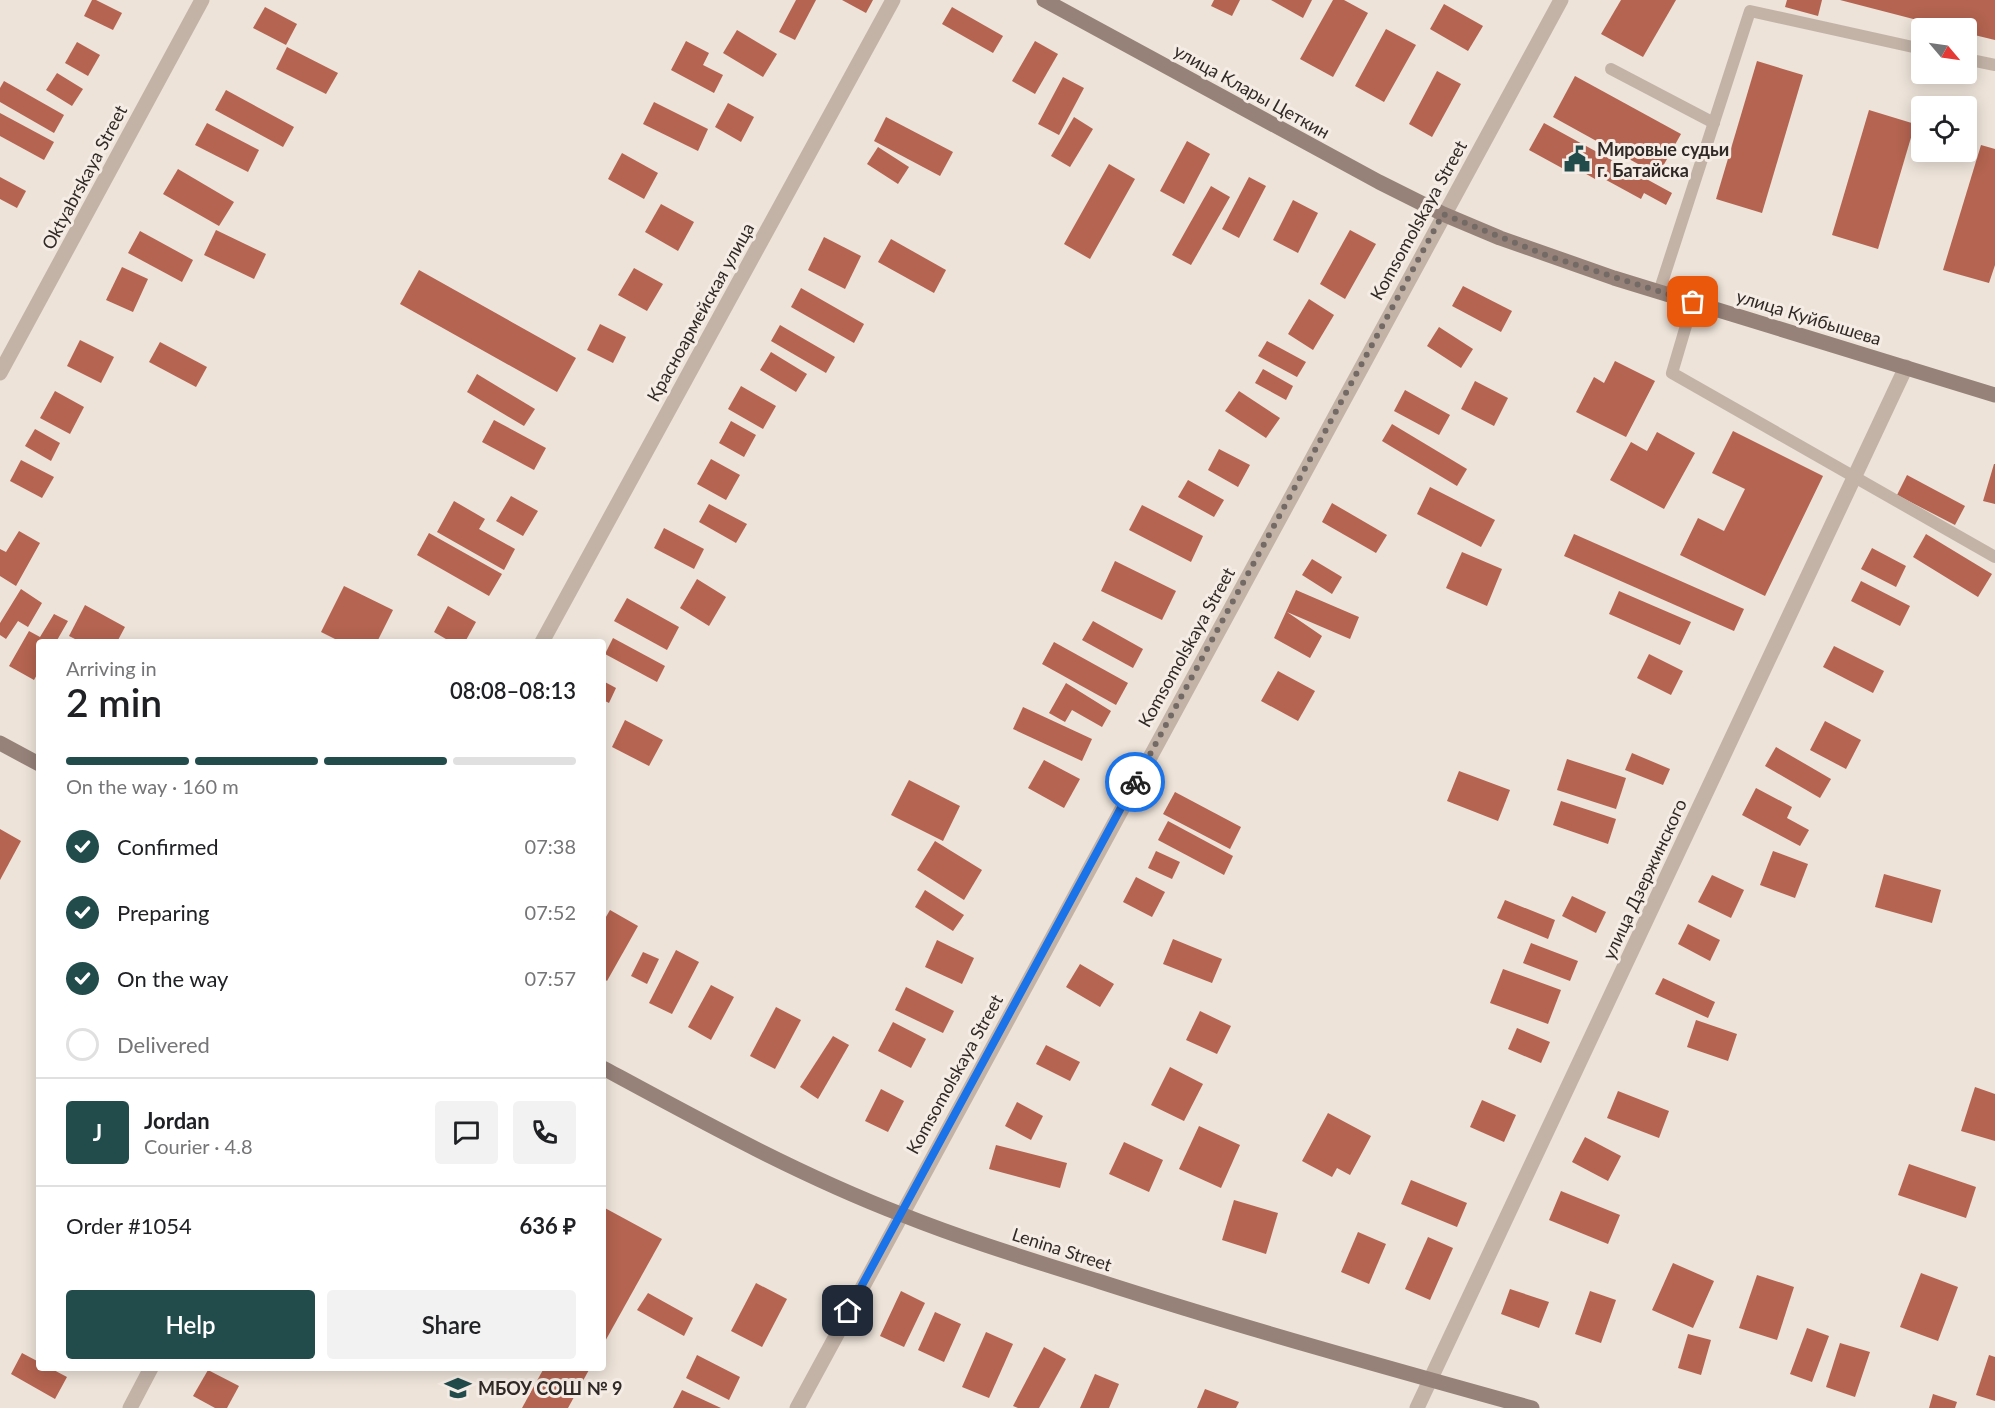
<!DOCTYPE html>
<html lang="en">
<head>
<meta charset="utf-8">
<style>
	body { margin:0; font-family:Lato,sans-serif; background:#f2f2f2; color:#202124; height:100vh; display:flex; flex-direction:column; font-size:22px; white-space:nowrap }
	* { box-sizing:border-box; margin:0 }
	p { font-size:20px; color:#757577 }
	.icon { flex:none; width:33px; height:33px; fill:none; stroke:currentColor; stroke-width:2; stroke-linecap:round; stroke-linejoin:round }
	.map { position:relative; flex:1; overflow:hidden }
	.details { position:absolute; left:36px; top:639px; width:570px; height:732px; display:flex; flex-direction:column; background:#fff; border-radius:6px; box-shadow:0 3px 15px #0003 }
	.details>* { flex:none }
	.needle { width:39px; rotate:119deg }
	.buttons { position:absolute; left:1911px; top:18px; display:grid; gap:12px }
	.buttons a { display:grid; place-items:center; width:66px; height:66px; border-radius:6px; background:#fff; box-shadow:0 3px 15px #0003; font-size:30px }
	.pin { position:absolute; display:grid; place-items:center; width:51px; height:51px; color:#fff; margin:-26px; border-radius:12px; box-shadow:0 3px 9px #0006 }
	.courier { position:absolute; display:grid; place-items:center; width:60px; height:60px; margin:-30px; border:4px solid #1a73e8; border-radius:50%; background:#fff; color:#222; box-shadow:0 2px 8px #0007 }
	.headline em { font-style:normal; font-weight:600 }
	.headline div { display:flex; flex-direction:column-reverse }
	.headline { display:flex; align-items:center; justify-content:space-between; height:102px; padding:0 30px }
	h1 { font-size:39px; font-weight:600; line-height:45px }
	.bar { display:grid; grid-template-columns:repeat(4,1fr); gap:9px 6px; align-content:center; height:72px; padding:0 30px }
	.bar i { height:8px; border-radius:4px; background:#e0e0e0 }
	.bar .current { background:#224b4c }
	.bar p { grid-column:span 4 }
	.line { display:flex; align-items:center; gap:15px; padding:0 30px; border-top:2px solid #e0e0e0 }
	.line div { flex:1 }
	.round { display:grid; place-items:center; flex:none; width:63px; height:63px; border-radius:6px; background:#f2f2f2 }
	ol { padding:0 30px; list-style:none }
	li { display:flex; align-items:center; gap:18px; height:66px }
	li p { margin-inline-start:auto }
	li .icon { padding:6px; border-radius:50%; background:#224b4c; color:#fff; stroke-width:4 }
	li:last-child { color:#757577 }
	li i { width:33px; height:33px; border:3px solid #e0e0e0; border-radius:50% }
	.button { display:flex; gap:12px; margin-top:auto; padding:12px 30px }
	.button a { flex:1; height:69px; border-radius:6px; background:#224b4c; color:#fff; font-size:24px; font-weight:600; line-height:69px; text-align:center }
	.button a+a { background:#f2f2f2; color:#202124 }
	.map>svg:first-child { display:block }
	.building { fill:#b46450 }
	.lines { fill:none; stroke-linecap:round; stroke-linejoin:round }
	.lane { stroke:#c3b3a7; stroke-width:12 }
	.street { stroke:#c3b3a7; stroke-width:15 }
	.secondary { stroke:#968279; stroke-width:15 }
	.done { stroke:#736a65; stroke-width:6; stroke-dasharray:0 10.8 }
	.route { stroke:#1a73e8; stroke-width:8 }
	.labels { text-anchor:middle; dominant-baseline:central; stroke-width:6; stroke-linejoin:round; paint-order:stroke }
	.street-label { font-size:18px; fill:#312926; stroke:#f5ede5 }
	.poi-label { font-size:18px; font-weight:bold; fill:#312926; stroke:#f5ede5; text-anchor:start }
</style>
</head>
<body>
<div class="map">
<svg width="1995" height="1408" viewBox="0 0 1995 1408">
	<rect width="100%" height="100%" fill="#ede3d9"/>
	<g class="building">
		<polygon points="92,0 96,0 122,13 113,30 84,16"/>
		<polygon points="796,0 816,0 795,40 779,32"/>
		<polygon points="842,0 873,0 866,13"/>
		<polygon points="1214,0 1240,0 1232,16 1211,6"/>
		<polygon points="1271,0 1312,0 1303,18"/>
		<polygon points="1333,0 1344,0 1368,13 1333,77 1300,59"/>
		<polygon points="1621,0 1676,0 1643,57 1601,34"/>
		<polygon points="1787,0 1822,0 1818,16 1785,7"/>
		<polygon points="1840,0 1995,0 1995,40 1966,33 1966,28 1948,28"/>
		<polygon points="1444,4 1483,26 1468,51 1430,29"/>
		<polygon points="265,7 297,24 286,45 253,28"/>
		<polygon points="952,7 1003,36 993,53 942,24"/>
		<polygon points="1386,29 1416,45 1384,102 1355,86"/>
		<polygon points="737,30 777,54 763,77 723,53"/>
		<polygon points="686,41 709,53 703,65 723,75 714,93 671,70"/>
		<polygon points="1035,41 1058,54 1035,94 1012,81"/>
		<polygon points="77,42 100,55 88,76 65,63"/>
		<polygon points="287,47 338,73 326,94 276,69"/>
		<polygon points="1757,61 1803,75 1762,213 1716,199"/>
		<polygon points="1437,71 1461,84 1432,137 1409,124"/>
		<polygon points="57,73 83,89 72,106 46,90"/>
		<polygon points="1575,76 1681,134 1658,175 1553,117"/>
		<polygon points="1063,77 1084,88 1059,135 1038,124"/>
		<polygon points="4,81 64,115 54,133 0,102 0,88"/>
		<polygon points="226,90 294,127 283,147 215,110"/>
		<polygon points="654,102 708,129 698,151 643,124"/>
		<polygon points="728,103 754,117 741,142 715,127"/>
		<polygon points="1869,110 1915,124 1878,249 1832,235"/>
		<polygon points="0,113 54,142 44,160 0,136"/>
		<polygon points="886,117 953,152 940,176 874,141"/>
		<polygon points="1074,117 1093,129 1070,167 1051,156"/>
		<polygon points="207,123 259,150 248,172 195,145"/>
		<polygon points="1544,123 1672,193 1666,205 1644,193 1641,199 1597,175 1595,179 1574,167 1571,173 1529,150"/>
		<polygon points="1187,141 1210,154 1184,204 1160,191"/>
		<polygon points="1981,145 1995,149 1995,265 1989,283 1943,270"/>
		<polygon points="878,147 909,167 898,184 867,164"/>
		<polygon points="622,153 658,173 644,199 608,179"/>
		<polygon points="1109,164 1135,179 1090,259 1064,244"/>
		<polygon points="178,169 234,202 219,226 163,194"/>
		<polygon points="0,177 26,191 17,208 0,199"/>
		<polygon points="1249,177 1266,186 1239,238 1222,229"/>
		<polygon points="1211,186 1230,197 1191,265 1172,255"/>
		<polygon points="1293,200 1318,213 1298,253 1273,240"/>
		<polygon points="661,204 694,222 678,251 645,232"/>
		<polygon points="216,230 266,254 254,279 204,255"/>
		<polygon points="1350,230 1376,244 1345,299 1320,284"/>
		<polygon points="140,231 193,260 182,282 128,253"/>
		<polygon points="824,237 861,256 845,289 808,270"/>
		<polygon points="891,239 946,270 934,293 878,262"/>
		<polygon points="122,267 148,279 133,312 106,300"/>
		<polygon points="634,268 663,284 647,311 618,295"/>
		<polygon points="419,270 576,358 557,392 400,304"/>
		<polygon points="1463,286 1512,311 1501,332 1452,306"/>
		<polygon points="801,288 864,324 854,343 791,307"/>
		<polygon points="1309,299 1334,315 1313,350 1288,334"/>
		<polygon points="600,324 626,337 613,363 587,350"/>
		<polygon points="780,325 835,357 826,373 771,341"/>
		<polygon points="1439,327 1473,349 1461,368 1427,346"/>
		<polygon points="80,340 114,357 101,383 67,366"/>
		<polygon points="1267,341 1306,362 1297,377 1258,356"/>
		<polygon points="160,342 207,367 196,387 149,362"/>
		<polygon points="771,352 807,374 796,392 760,370"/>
		<polygon points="1615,361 1655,381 1626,437 1576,412 1594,377 1604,383"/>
		<polygon points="1263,369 1293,386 1286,400 1255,383"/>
		<polygon points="477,374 535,409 524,426 467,392"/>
		<polygon points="1475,381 1508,398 1494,426 1461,409"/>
		<polygon points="741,386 776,406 763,429 728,409"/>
		<polygon points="1405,390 1450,415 1439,435 1394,411"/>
		<polygon points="55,391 84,407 70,434 40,418"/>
		<polygon points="1239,391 1280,418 1266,438 1225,411"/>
		<polygon points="494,420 546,448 534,470 482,442"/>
		<polygon points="731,421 756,435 744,457 719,443"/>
		<polygon points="1392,424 1467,469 1457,486 1382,441"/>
		<polygon points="35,429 60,443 51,461 25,446"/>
		<polygon points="1733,431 1823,476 1765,596 1680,555 1698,518 1724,531 1745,489 1712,473"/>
		<polygon points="1657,432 1695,453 1664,509 1610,480 1631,442 1647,451"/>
		<polygon points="1219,449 1250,465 1238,487 1208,470"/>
		<polygon points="711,459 740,475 726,500 697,484"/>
		<polygon points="21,460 54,477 42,498 10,481"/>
		<polygon points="1994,464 1995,464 1995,504 1983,501"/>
		<polygon points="1907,475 1965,506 1955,525 1897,495"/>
		<polygon points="1188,480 1224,500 1214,517 1178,497"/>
		<polygon points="1430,487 1495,520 1481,547 1417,514"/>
		<polygon points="511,496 538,511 523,536 496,521"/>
		<polygon points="454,501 485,519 479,529 515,549 504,570 437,532"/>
		<polygon points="1332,503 1387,535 1376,553 1322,522"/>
		<polygon points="709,504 747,524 736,543 699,522"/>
		<polygon points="1142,505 1203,536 1191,562 1129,530"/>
		<polygon points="664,528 704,549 694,569 654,548"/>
		<polygon points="19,531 40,543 16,586 0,576 0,549 6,552"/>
		<polygon points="429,533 502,574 489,596 417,555"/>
		<polygon points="1574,534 1744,609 1734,631 1564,556"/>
		<polygon points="1926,534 1992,574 1978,597 1913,557"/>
		<polygon points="1872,548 1906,566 1896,587 1861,569"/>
		<polygon points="1462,552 1502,569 1487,606 1446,588"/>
		<polygon points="1312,559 1342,577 1332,594 1302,575"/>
		<polygon points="1115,561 1176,591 1162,620 1101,591"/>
		<polygon points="697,579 726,597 709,626 680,608"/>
		<polygon points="1861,581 1910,606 1900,626 1851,601"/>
		<polygon points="344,586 393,610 377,642 341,642 321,632"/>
		<polygon points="21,589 42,603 28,627 18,621 6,639 0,635 0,623"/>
		<polygon points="1296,590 1359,617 1350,639 1287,612 1322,636 1310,658 1274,638"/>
		<polygon points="1619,591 1691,622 1680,645 1609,614"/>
		<polygon points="627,598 679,627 667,650 614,621"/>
		<polygon points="85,605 125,627 117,642 81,642 69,636"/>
		<polygon points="448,606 476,622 465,642 451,642 434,632"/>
		<polygon points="54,614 68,621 56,642 39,642 39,671 34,680 9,666 29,631 40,637"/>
		<polygon points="1093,621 1143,649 1133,668 1082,640"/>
		<polygon points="613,638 665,666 657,682 605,654"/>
		<polygon points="1054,642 1128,683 1116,705 1042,664"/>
		<polygon points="1834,646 1884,671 1873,693 1823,667"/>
		<polygon points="1649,654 1683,671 1671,695 1637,678"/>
		<polygon points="1278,671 1315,691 1298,721 1261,701"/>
		<polygon points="603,681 616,688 609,703 603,700"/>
		<polygon points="1066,683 1111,711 1102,727 1072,710 1065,722 1049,713"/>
		<polygon points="1023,707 1092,739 1082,761 1013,729"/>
		<polygon points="625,720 663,740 649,766 612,747"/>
		<polygon points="1825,721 1861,740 1846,769 1810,750"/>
		<polygon points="1776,747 1831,779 1820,798 1765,766"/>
		<polygon points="1632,753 1670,769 1663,785 1625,770"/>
		<polygon points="1567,759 1626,778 1616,809 1557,790"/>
		<polygon points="1044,760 1080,779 1064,808 1028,788"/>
		<polygon points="1459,771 1510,790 1498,821 1447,801"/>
		<polygon points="909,780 960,806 943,841 891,815"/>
		<polygon points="1756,788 1792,807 1787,818 1809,830 1800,846 1742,815"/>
		<polygon points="1175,792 1241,827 1230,849 1163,814"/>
		<polygon points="1561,801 1616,819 1608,844 1553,825"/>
		<polygon points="1168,821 1233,856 1224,875 1158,840"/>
		<polygon points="0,829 21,841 0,880"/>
		<polygon points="935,841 982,870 964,900 917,870"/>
		<polygon points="1156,851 1180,862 1172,879 1148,868"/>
		<polygon points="1773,851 1808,864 1795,898 1760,885"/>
		<polygon points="1884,874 1941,890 1932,923 1875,907"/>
		<polygon points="1712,875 1744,890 1731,918 1698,902"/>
		<polygon points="1136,877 1165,892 1152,917 1123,902"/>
		<polygon points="925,890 964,915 953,931 915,907"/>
		<polygon points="1572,896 1606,912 1596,933 1562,916"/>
		<polygon points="1505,900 1555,920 1548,939 1497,918"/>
		<polygon points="610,910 638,926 607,981 603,978 603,922"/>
		<polygon points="1688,924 1720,940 1710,961 1678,944"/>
		<polygon points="1173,939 1222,959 1212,983 1163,964"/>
		<polygon points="937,940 974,958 962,984 925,967"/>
		<polygon points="1531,943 1578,961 1570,981 1523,963"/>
		<polygon points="676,950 699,962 672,1014 649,1003"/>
		<polygon points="643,952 659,959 647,984 631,976"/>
		<polygon points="1080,964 1114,984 1100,1007 1066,987"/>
		<polygon points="1503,969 1561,990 1548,1024 1490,1003"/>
		<polygon points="1663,978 1715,1002 1708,1018 1655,994"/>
		<polygon points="711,985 734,997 711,1040 688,1027"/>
		<polygon points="906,987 954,1011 943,1033 895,1010"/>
		<polygon points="776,1007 801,1020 775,1069 750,1056"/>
		<polygon points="1200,1011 1231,1026 1217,1054 1186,1040"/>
		<polygon points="1696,1020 1737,1034 1728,1061 1687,1047"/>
		<polygon points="893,1022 926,1039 911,1068 878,1051"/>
		<polygon points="1517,1028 1550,1042 1541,1063 1508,1049"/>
		<polygon points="833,1036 849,1045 818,1099 800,1087"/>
		<polygon points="1046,1045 1080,1062 1070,1081 1036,1064"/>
		<polygon points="1170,1067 1203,1084 1184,1121 1151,1105"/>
		<polygon points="1975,1087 1995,1094 1995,1141 1961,1131"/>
		<polygon points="881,1089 904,1101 888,1132 865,1121"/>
		<polygon points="1618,1091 1669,1111 1659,1138 1607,1118"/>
		<polygon points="1482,1100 1516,1115 1504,1142 1470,1127"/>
		<polygon points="1017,1102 1043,1116 1031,1140 1005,1126"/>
		<polygon points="1328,1113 1371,1136 1350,1175 1337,1168 1332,1177 1302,1161"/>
		<polygon points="1199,1126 1240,1145 1221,1188 1179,1169"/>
		<polygon points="1585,1137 1621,1156 1608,1181 1572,1162"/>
		<polygon points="1124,1142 1163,1160 1149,1192 1109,1174"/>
		<polygon points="996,1145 1067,1163 1060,1188 989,1169"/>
		<polygon points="1909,1164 1976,1187 1966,1218 1898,1195"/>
		<polygon points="1411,1180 1467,1203 1457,1227 1401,1204"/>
		<polygon points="1561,1191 1620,1215 1608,1244 1549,1220"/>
		<polygon points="1234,1200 1278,1213 1266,1254 1222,1240"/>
		<polygon points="603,1207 662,1239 603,1345"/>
		<polygon points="1358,1232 1386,1244 1369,1284 1341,1272"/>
		<polygon points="1428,1237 1453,1248 1430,1300 1405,1289"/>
		<polygon points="1673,1263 1714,1281 1693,1328 1652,1310"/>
		<polygon points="1921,1273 1958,1287 1938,1341 1900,1327"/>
		<polygon points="1757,1275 1794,1287 1777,1340 1739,1328"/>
		<polygon points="756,1283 787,1299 762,1347 731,1331"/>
		<polygon points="1510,1289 1549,1302 1539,1328 1501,1314"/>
		<polygon points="901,1291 925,1303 904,1347 880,1336"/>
		<polygon points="1590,1291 1616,1300 1601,1343 1575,1334"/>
		<polygon points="648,1293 693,1318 684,1336 637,1310"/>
		<polygon points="935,1312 961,1324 944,1362 918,1350"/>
		<polygon points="1807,1328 1829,1336 1812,1382 1790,1374"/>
		<polygon points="986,1332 1013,1344 989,1398 962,1387"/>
		<polygon points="1688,1334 1711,1340 1701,1375 1678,1368"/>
		<polygon points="1840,1343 1870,1352 1855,1397 1826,1387"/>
		<polygon points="1044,1347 1066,1359 1039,1408 1018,1408 1013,1406"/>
		<polygon points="22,1353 39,1362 39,1368 50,1368 67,1377 55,1399 11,1374"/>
		<polygon points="697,1355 740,1377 729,1400 686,1378"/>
		<polygon points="1989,1355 1995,1357 1995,1401 1976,1395"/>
		<polygon points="544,1368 590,1368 568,1408 522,1408"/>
		<polygon points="208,1370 239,1386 227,1408 215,1408 193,1396"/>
		<polygon points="1095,1374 1119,1384 1109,1408 1080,1408"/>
		<polygon points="1205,1389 1239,1402 1236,1408 1197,1408"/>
		<polygon points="682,1390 721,1408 673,1408"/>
		<polygon points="1933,1394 1957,1402 1955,1408 1929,1408"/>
	</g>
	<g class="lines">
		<g class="lane">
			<polyline points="1966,59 1995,65"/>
			<polyline points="1611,69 1714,123"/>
			<polyline points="1659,292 1750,11 1922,49"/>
			<polyline points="1693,302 1672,373 1995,557"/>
		</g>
		<g class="street">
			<polyline points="0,373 202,0"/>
			<polyline points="542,642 893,0"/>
			<polyline points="130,1408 151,1368"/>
			<polyline points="797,1408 1561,0"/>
			<polyline points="1417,1408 1906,367"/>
		</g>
		<g class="secondary">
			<polyline points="1044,0 1379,182 1443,214 1500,238 1614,278 1995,395"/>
			<polyline points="0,743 39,764"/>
			<path d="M603 1068C701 1121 799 1175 903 1215 968 1241 1035 1261 1101 1282 1244 1328 1388 1368 1532 1408"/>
		</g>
	</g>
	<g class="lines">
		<polyline class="done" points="1135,782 1443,214 1548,256 1693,302"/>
		<polyline class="route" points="848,1311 1135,782"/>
	</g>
	<defs>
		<g id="civic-bare" transform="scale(2.07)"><path d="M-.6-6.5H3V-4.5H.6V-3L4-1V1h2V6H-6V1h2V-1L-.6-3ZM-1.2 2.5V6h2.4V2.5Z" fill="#224b4c" stroke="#f5ede5" stroke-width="2.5" paint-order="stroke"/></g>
		<g id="school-bare" transform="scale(2.07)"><path d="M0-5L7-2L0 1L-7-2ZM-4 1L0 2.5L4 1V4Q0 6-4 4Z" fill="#224b4c" stroke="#f5ede5" stroke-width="2.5" paint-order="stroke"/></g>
	</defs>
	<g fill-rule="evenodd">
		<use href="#civic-bare" x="1577" y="159"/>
		<use href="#school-bare" x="458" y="1388"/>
	</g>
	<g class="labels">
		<g class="street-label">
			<text transform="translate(1252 91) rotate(29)">улица Клары Цеткин</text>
			<text transform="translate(84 177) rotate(-62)">Oktyabrskaya Street</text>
			<text transform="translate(1418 220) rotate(-61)">Komsomolskaya Street</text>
			<text transform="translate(700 312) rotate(-61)">Красноармейская улица</text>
			<text transform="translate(1809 317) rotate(17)">улица Куйбышева</text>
			<text transform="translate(1186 647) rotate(-61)">Komsomolskaya Street</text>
			<text transform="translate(1644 879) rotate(-65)">улица Дзержинского</text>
			<text transform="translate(954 1074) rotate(-61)">Komsomolskaya Street</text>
			<text transform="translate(1062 1249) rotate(18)">Lenina Street</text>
		</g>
		<g class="poi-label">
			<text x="1597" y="149">Мировые судьи<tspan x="1597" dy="21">г. Батайска</tspan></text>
			<text x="478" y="1388">МБОУ СОШ № 9</text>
		</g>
	</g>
</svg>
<div class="buttons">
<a><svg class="needle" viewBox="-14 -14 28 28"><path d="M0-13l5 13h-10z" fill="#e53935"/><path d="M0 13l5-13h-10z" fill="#757577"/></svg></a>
<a><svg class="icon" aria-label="locate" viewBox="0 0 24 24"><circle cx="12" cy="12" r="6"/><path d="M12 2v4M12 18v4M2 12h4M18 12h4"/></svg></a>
</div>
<div class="pin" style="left:1693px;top:302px;background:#ea580c"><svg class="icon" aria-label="bag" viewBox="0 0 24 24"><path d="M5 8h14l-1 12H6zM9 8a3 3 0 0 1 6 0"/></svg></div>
<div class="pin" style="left:848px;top:1311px;background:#1f2937"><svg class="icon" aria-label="home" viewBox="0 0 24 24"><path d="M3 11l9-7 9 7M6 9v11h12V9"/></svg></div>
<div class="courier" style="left:1135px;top:782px"><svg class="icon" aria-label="bike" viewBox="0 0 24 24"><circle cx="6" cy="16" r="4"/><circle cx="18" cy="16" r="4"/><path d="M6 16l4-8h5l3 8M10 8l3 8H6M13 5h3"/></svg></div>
<section class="details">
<div class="headline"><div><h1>2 min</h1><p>Arriving in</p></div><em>08:08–08:13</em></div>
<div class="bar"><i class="current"></i><i class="current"></i><i class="current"></i><i></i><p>On the way · 160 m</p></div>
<ol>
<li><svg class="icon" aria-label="check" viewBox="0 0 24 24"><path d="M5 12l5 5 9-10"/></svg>Confirmed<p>07:38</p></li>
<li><svg class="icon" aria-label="check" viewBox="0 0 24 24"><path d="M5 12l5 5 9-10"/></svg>Preparing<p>07:52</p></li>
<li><svg class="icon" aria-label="check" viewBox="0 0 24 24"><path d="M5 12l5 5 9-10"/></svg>On the way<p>07:57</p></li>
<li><i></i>Delivered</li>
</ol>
<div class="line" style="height:108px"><b class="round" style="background:#224b4c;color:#fff">J</b><div><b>Jordan</b><p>Courier · 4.8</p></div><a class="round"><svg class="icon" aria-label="chat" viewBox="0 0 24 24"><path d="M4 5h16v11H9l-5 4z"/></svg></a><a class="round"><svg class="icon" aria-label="phone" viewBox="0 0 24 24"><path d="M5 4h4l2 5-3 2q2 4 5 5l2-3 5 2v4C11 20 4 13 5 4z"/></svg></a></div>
<div class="line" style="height:78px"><div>Order #1054</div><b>636 ₽</b></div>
<div class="button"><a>Help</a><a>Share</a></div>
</section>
</div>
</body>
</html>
